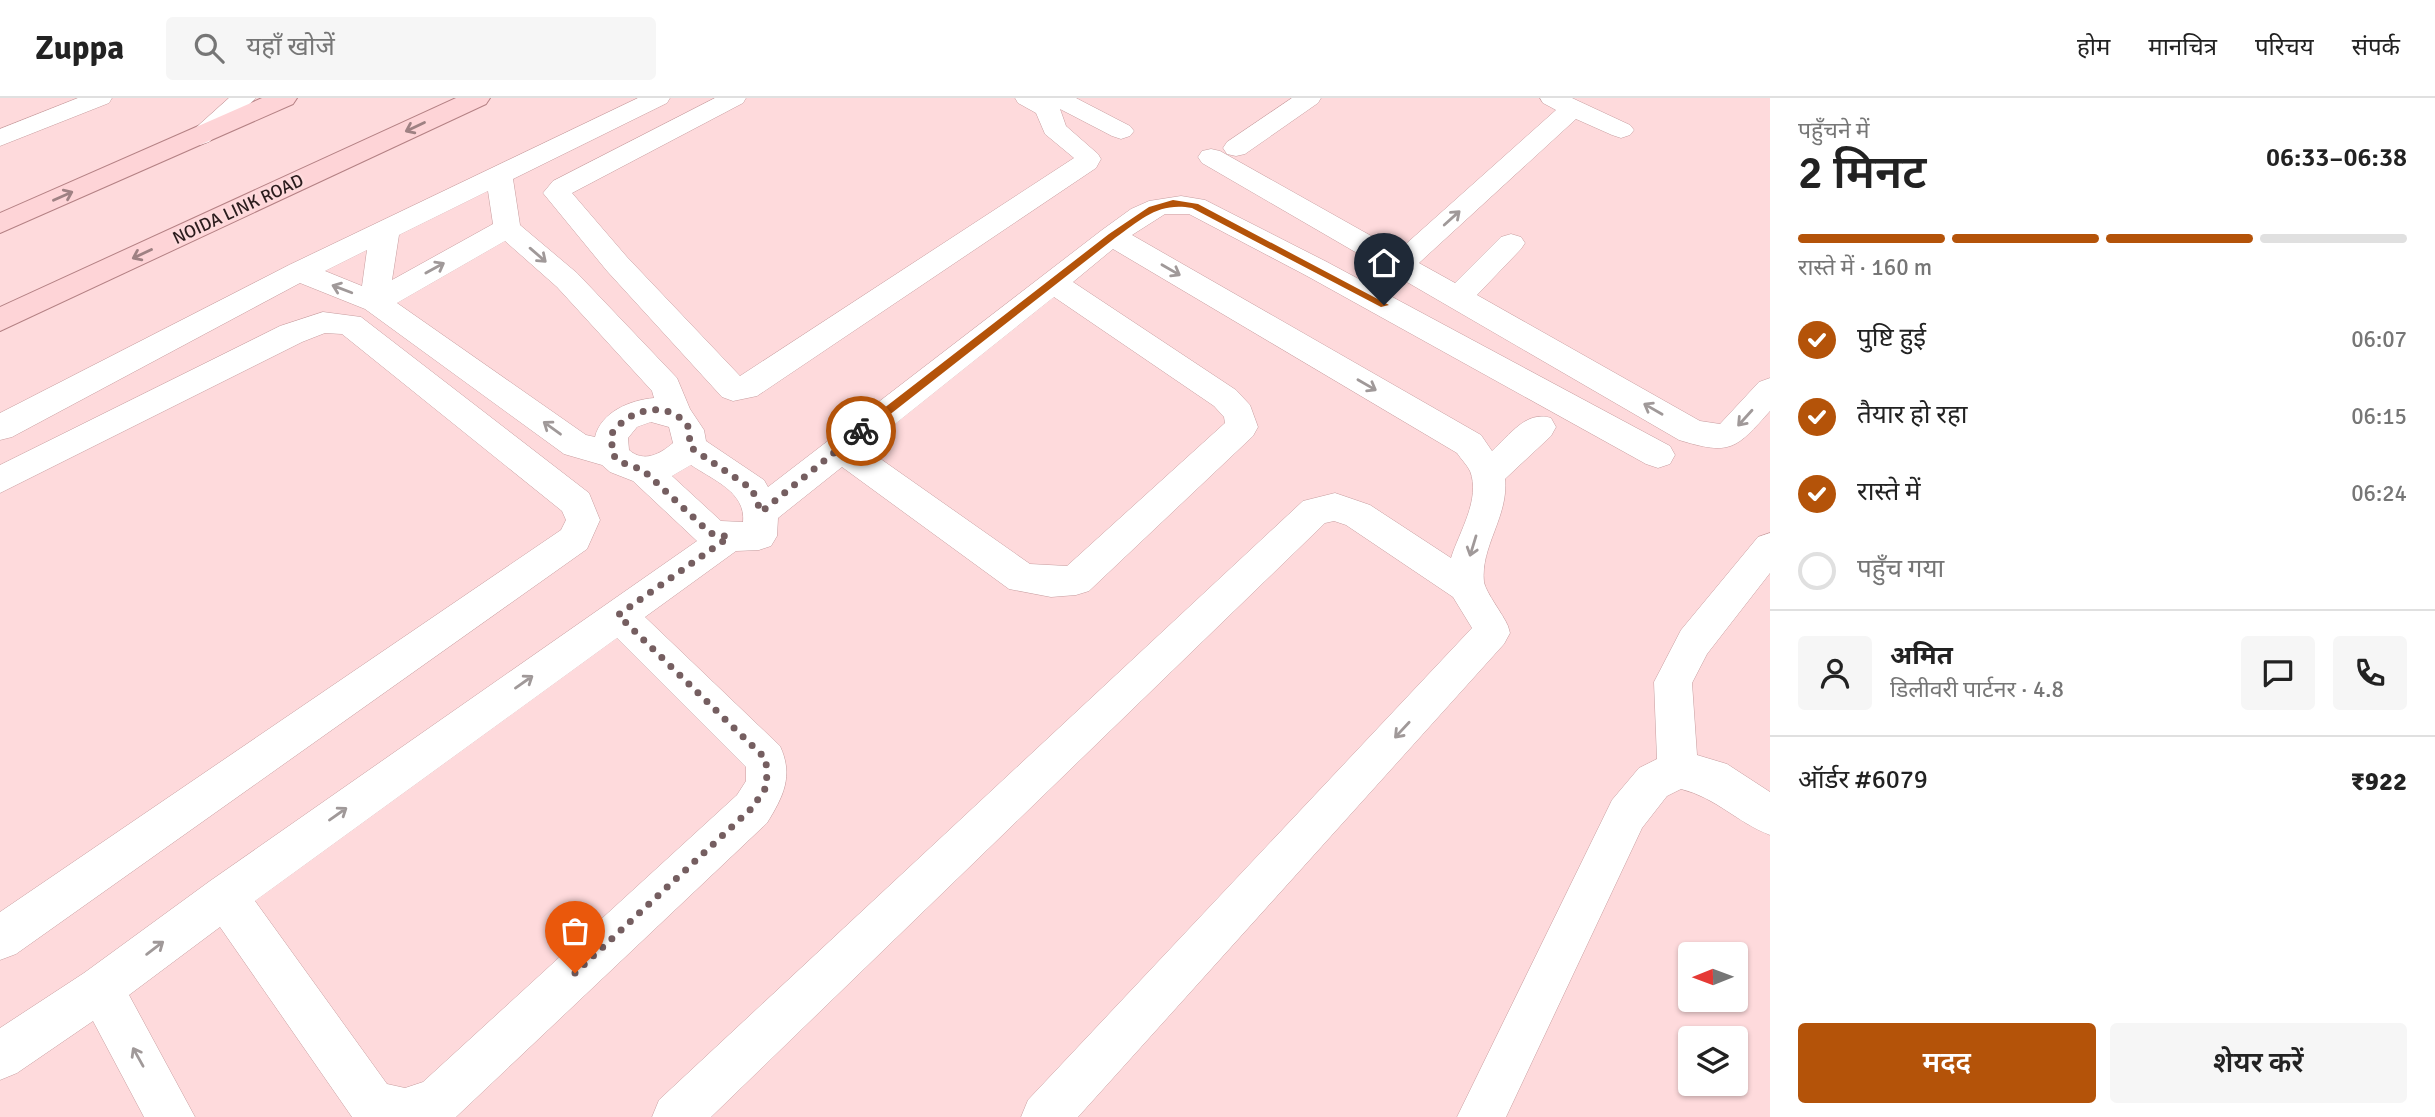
<!DOCTYPE html>
<html lang="hi">
<head>
<meta charset="utf-8">
<style>
	body { margin:0; font-family:Signika,"Noto Sans Devanagari",sans-serif; background:#f6f6f6; color:#222; height:100vh; display:flex; flex-direction:column; font-size:26px; white-space:nowrap }
	* { box-sizing:border-box; margin:0 }
	p { font-size:23px; color:#767676 }
	.icon { flex:none; width:38px; height:38px; fill:none; stroke:currentColor; stroke-width:2; stroke-linecap:round; stroke-linejoin:round }
	.map { position:relative; flex:1; overflow:hidden }
	.sheet { display:flex; flex-direction:column; background:#fff; width:665px }
	.sheet>* { flex:none }
	.needle { width:46px; rotate:269deg }
	.controls { position:absolute; left:1678px; top:844px; display:grid; gap:14px }
	.controls a { display:grid; place-items:center; width:70px; height:70px; border-radius:7px; background:#fff; box-shadow:0 2px 5px #0004; font-size:35px }
	.pin { position:absolute; display:grid; place-items:center; width:60px; height:60px; color:#fff; margin:-72px -30px; border-radius:50% 50% 50% 0; rotate:-45deg; box-shadow:0 0 7px #0007 }
	.pin .icon { rotate:45deg }
	.courier { position:absolute; display:grid; place-items:center; width:70px; height:70px; margin:-35px; border:5px solid #b45309; border-radius:50%; background:#fff; color:#222; box-shadow:0 2px 9px #0007 }
	.summary em { font-style:normal; font-weight:600 }
	.summary div { display:flex; flex-direction:column-reverse }
	.summary { display:flex; align-items:center; justify-content:space-between; height:119px; padding:0 28px }
	h1 { font-size:46px; font-weight:600; line-height:52px }
	.bar { display:grid; grid-template-columns:repeat(4,1fr); gap:10px 7px; align-content:center; height:84px; padding:0 28px }
	.bar i { height:9px; border-radius:5px; background:#e0e0e0 }
	.bar .selected { background:#b45309 }
	.bar p { grid-column:span 4 }
	.line { display:flex; align-items:center; gap:18px; padding:0 28px; border-top:2px solid #e0e0e0 }
	.line div { flex:1 }
	.round { display:grid; place-items:center; flex:none; width:74px; height:74px; border-radius:7px; background:#f6f6f6 }
	ol { padding:0 28px; list-style:none }
	li { display:flex; align-items:center; gap:21px; height:77px }
	li p { margin-inline-start:auto }
	li .icon { padding:7px; border-radius:50%; background:#b45309; color:#fff; stroke-width:4 }
	li:last-child { color:#767676 }
	li i { width:38px; height:38px; border:4px solid #e0e0e0; border-radius:50% }
	.action { display:flex; gap:14px; margin-top:auto; padding:14px 28px }
	.action a { flex:1; height:80px; border-radius:7px; background:#b45309; color:#fff; font-size:28px; font-weight:600; line-height:80px; text-align:center }
	.action a+a { background:#f6f6f6; color:#222 }
	header { display:flex; align-items:center; gap:42px; box-sizing:border-box; height:98px; padding:0 35px; background:#fff; border-bottom:2px solid #e0e0e0 }
	header strong { font-size:33px }
	nav { display:flex; gap:38px; margin-inline-start:auto; font-size:24px }
	.search { width:490px; height:63px; background:#f6f6f6; display:flex; align-items:center; gap:18px; box-sizing:border-box; padding:0 24px; border-radius:7px; color:#767676; font-size:26px }
	main { display:flex; flex:1; min-height:0 }
	.map>svg:first-child { display:block }
	.lines { fill:none; stroke-linecap:round; stroke-linejoin:round }
	.minor-casing { stroke:#c79d9f; stroke-width:1 }
	.major-casing { stroke:#b48184; stroke-width:2 }
	.minor { fill:#fff; fill-rule:evenodd }
	.major { fill:#fed4d7; fill-rule:evenodd }
	.oneway { stroke:#9f8183 }
	.oneway2 { stroke:#a09999 }
	.route { fill:#b45309 }
	.done { stroke:#755e60; stroke-width:7; stroke-dasharray:0 12.6 }
	.labels { text-anchor:middle; dominant-baseline:central; stroke-width:5; stroke-linejoin:round; paint-order:stroke }
	.far-street-label { font-size:18px; fill:#2b1c1d; stroke:#fedadc }
</style>
</head>
<body>
<header>
<strong>Zuppa</strong>
<div class="search"><svg class="icon" aria-label="search" viewBox="0 0 24 24"><circle cx="10" cy="10" r="6"/><path d="M15 15l6 6"/></svg>यहाँ खोजें</div>
<nav><a>होम</a><a>मानचित्र</a><a>परिचय</a><a>संपर्क</a></nav>
</header>
<main>
<div class="map">
<svg width="1770" height="1019" viewBox="0 0 1770 1019">
	<rect width="100%" height="100%" fill="#fedadc"/>
	<g class="lines">
		<g class="minor-casing">
			<g id="minor">
				<polygon points="78,0 112,0 109,5 0,48 0,31"/>
				<polygon points="229,0 256,0 209,44 200,47 191,44 187,39 191,34"/>
				<path d="M638 0H670L667 5 513 81 520 127 577 175 677 280 690 311 704 332 706 343 764 382 768 389 1102 132 1131 111 1149 103 1181 98 1205 102 1327 164 1670 348 1675 357 1670 366 1658 370 1646 366 1307 178 1189 116H1165L1132 137 1481 337 1492 353C1510 337 1526 312 1551 320L1556 329 1551 338 1505 381C1509 418 1480 449 1484 484 1486 495 1503 516 1508 528L1510 535 1504 546 1078 1019H1021L1028 1002 1472 530 1453 499 1346 427 1334 423 1325 425 711 1019H652L659 1002 1303 403 1335 395 1370 407 1451 460C1459 434 1481 401 1470 373 1467 367 1461 361 1457 355L1113 151 1073 184 1236 292 1250 307 1258 329 1253 338 1089 493 1076 497 1051 499 1009 491 842 369 778 420 777 438 771 448 759 452 736 453 645 519 780 648C794 678 783 699 767 725L456 1019H352L220 829 129 897 195 1019H144L93 923 17 975 0 982V930L84 875 210 783 697 443 633 383 610 374 602 367 564 356 365 211 300 185 12 339 0 342V315L289 167ZM488 93 493 126 392 182 399 137ZM505 143 557 189 652 293 654 300C630 302 601 314 595 339L586 337 397 205ZM367 152 362 188 325 173ZM1054 199 1214 308 1224 319 1225 325 1067 468 1030 466 865 350ZM651 324 669 329 673 345C660 356 644 365 629 352L628 340 637 329ZM691 367C713 382 746 394 743 424L721 423 672 378ZM617 540 746 669V683L737 697 423 984 405 990 387 986 255 803Z"/>
				<polygon points="715,0 746,0 743,5 572,95 627,159 740,278 1074,60 1045,36 1036,15 1018,5 1015,0 1076,0 1130,28 1134,33 1130,38 1121,41 1112,38 1060,11 1066,28 1098,56 1101,61 1096,70 757,298 733,303 722,299 607,173 543,95 553,83"/>
				<polygon points="1292,0 1321,0 1318,5 1245,56 1236,58 1227,56 1223,50 1227,44"/>
				<path d="M1540 0H1572L1630 27 1634 32 1630 37 1621 40 1612 37 1576 21 1419 165 1455 185 1501 139 1511 136 1521 139 1525 145 1521 151 1477 197 1700 323 1720 326 1759 284 1770 280V313C1736 351 1731 358 1679 342L1202 65 1198 59 1202 53 1211 51 1220 53 1398 153 1556 12 1543 5Z"/>
				<polygon points="323,214 361,219 589,395 600,422 587,451 16,856 0,862 0,814 561,432 566,422 562,413 342,236 325,235 302,244 0,395 0,367 280,228"/>
				<path d="M1770 435V475L1707 556 1692 585 1697 657 1727 666 1770 694V737C1736 724 1717 700 1681 691L1667 698 1642 730 1506 1019H1457L1612 702 1639 670 1657 661 1654 584 1681 532 1758 439Z"/>
			</g>
		</g>
		<g class="major-casing">
			<g id="major">
				<polygon points="262,0 297,0 293,6 0,135 0,115"/>
				<polygon points="456,0 490,0 486,6 0,233 0,209"/>
			</g>
		</g>
		<use href="#minor" class="minor"/>
		<use href="#major" class="major"/>
	</g>
	<defs><path id="oneway-shaft" d="M-6 0H5M1.5-3L5.5 0L1.5 3" fill="none" stroke-width="1.6" stroke-linecap="round" stroke-linejoin="round" transform="scale(1.75)"/></defs>
	<g class="oneway">
		<use href="#oneway-shaft" transform="translate(415 29) rotate(155)"/>
		<use href="#oneway-shaft" transform="translate(63 98) rotate(-24)"/>
		<use href="#oneway-shaft" transform="translate(142 156) rotate(155)"/>
	</g>
	<g class="oneway2">
		<use href="#oneway-shaft" transform="translate(1452 120) rotate(-42)"/>
		<use href="#oneway-shaft" transform="translate(538 157) rotate(41)"/>
		<use href="#oneway-shaft" transform="translate(435 170) rotate(-29)"/>
		<use href="#oneway-shaft" transform="translate(1171 172) rotate(30)"/>
		<use href="#oneway-shaft" transform="translate(342 191) rotate(-159)"/>
		<use href="#oneway-shaft" transform="translate(1367 287) rotate(30)"/>
		<use href="#oneway-shaft" transform="translate(1653 311) rotate(-150)"/>
		<use href="#oneway-shaft" transform="translate(1745 320) rotate(132)"/>
		<use href="#oneway-shaft" transform="translate(552 330) rotate(-144)"/>
		<use href="#oneway-shaft" transform="translate(1473 448) rotate(107)"/>
		<use href="#oneway-shaft" transform="translate(524 584) rotate(-35)"/>
		<use href="#oneway-shaft" transform="translate(1402 632) rotate(133)"/>
		<use href="#oneway-shaft" transform="translate(338 716) rotate(-35)"/>
		<use href="#oneway-shaft" transform="translate(155 850) rotate(-37)"/>
		<use href="#oneway-shaft" transform="translate(138 959) rotate(-119)"/>
	</g>
	<path class="route" d="M1173 102 1198 106 1389 207 1381 209 1192 110C1158 104 1142 121 1115 140L865 336H857V331L1109 136 1149 109Z"/>
	<g class="lines">
		<path class="done" d="M575 875 752 710 767 688 766 661 618 517 729 439 710 435 643 372 620 364 613 357 611 337C628 310 670 300 689 330L690 349 752 391 761 414 861 333"/>
	</g>
	<g class="labels">
		<g class="far-street-label">
			<text transform="translate(238 111) rotate(-25)">NOIDA LINK ROAD</text>
		</g>
	</g>
</svg>
<div class="controls">
<a><svg class="needle" viewBox="-14 -14 28 28"><path d="M0-13l5 13h-10z" fill="#e53935"/><path d="M0 13l5-13h-10z" fill="#767676"/></svg></a>
<a><svg class="icon" aria-label="layers" viewBox="0 0 24 24"><path d="M12 4l9 5-9 5-9-5zM3 14l9 5 9-5"/></svg></a>
</div>
<div class="pin" style="left:575px;top:875px;background:#ea580c"><svg class="icon" aria-label="bag" viewBox="0 0 24 24"><path d="M5 8h14l-1 12H6zM9 8a3 3 0 0 1 6 0"/></svg></div>
<div class="pin" style="left:1384px;top:207px;background:#1f2937"><svg class="icon" aria-label="home" viewBox="0 0 24 24"><path d="M3 11l9-7 9 7M6 9v11h12V9"/></svg></div>
<div class="courier" style="left:861px;top:333px"><svg class="icon" aria-label="bike" viewBox="0 0 24 24"><circle cx="6" cy="16" r="4"/><circle cx="18" cy="16" r="4"/><path d="M6 16l4-8h5l3 8M10 8l3 8H6M13 5h3"/></svg></div>
</div>
<section class="sheet">
<div class="summary"><div><h1>2 मिनट</h1><p>पहुँचने में</p></div><em>06:33–06:38</em></div>
<div class="bar"><i class="selected"></i><i class="selected"></i><i class="selected"></i><i></i><p>रास्ते में · 160 m</p></div>
<ol>
<li><svg class="icon" aria-label="check" viewBox="0 0 24 24"><path d="M5 12l5 5 9-10"/></svg>पुष्टि हुई<p>06:07</p></li>
<li><svg class="icon" aria-label="check" viewBox="0 0 24 24"><path d="M5 12l5 5 9-10"/></svg>तैयार हो रहा<p>06:15</p></li>
<li><svg class="icon" aria-label="check" viewBox="0 0 24 24"><path d="M5 12l5 5 9-10"/></svg>रास्ते में<p>06:24</p></li>
<li><i></i>पहुँच गया</li>
</ol>
<div class="line" style="height:126px"><a class="round"><svg class="icon" aria-label="person" viewBox="0 0 24 24"><circle cx="12" cy="8" r="4"/><path d="M4 21q1-7 8-7t8 7"/></svg></a><div><b>अमित</b><p>डिलीवरी पार्टनर · 4.8</p></div><a class="round"><svg class="icon" aria-label="chat" viewBox="0 0 24 24"><path d="M4 5h16v11H9l-5 4z"/></svg></a><a class="round"><svg class="icon" aria-label="phone" viewBox="0 0 24 24"><path d="M5 4h4l2 5-3 2q2 4 5 5l2-3 5 2v4C11 20 4 13 5 4z"/></svg></a></div>
<div class="line" style="height:91px"><div>ऑर्डर #6079</div><b>₹922</b></div>
<div class="action"><a>मदद</a><a>शेयर करें</a></div>
</section>
</main>
</body>
</html>
